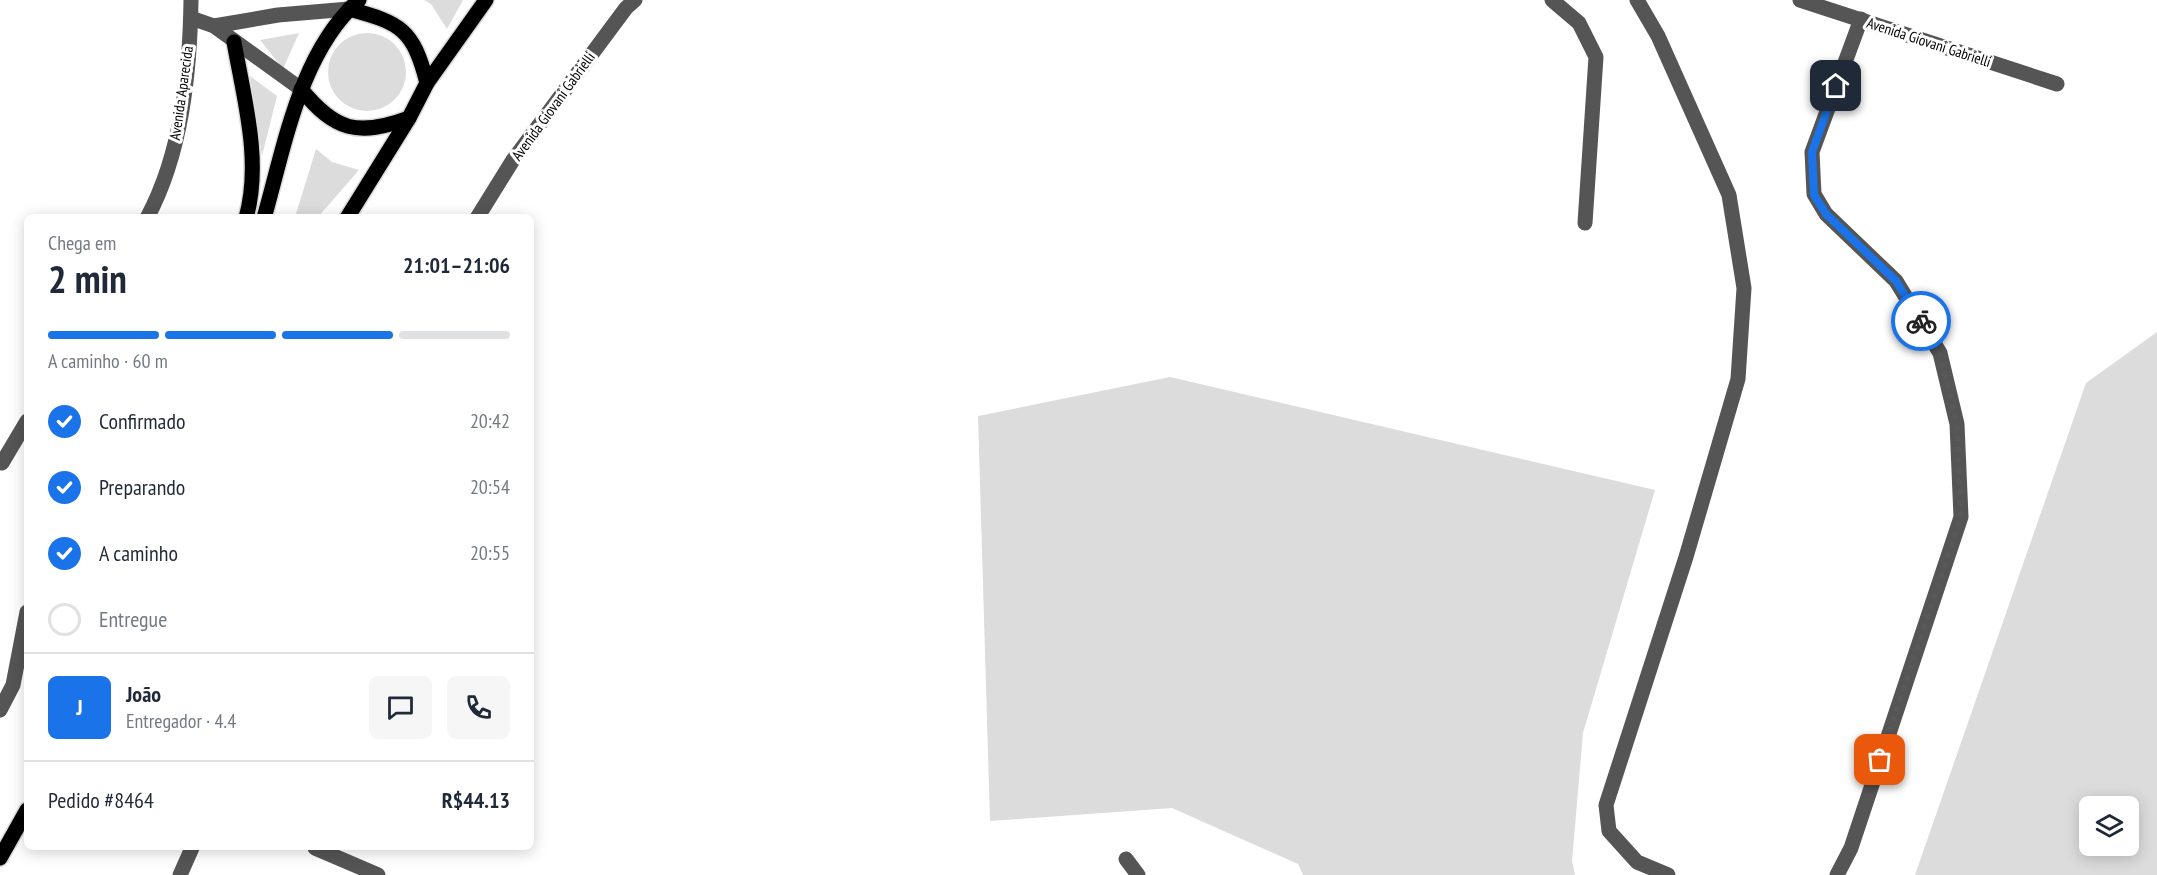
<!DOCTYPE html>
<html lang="pt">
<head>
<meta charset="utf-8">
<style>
	body { margin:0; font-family:"PT Sans Narrow",sans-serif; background:#f6f6f7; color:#1f2937; height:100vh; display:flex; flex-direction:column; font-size:22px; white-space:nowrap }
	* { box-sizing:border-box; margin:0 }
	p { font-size:20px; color:#747a83 }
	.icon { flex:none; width:33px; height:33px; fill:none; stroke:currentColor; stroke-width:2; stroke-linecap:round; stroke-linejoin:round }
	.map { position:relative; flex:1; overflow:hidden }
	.drawer { position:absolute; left:24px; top:214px; width:510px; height:636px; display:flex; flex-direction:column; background:#fff; border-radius:9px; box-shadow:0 3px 15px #0003 }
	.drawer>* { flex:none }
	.tools { position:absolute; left:2079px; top:796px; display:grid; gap:12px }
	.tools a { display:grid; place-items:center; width:60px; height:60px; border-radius:9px; background:#fff; box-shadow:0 3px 15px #0003; font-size:30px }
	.pin { position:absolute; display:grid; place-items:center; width:51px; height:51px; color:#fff; margin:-26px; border-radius:12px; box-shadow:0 3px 9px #0006 }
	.courier { position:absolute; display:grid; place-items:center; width:60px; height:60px; margin:-30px; border:4px solid #1a73e8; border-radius:50%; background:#fff; color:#222; box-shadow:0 2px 8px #0007 }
	.summary em { font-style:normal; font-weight:600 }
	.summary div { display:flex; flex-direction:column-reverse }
	.summary { display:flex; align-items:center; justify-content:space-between; height:102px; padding:0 24px }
	h1 { font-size:39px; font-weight:600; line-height:45px }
	.bar { display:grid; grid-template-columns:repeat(4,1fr); gap:9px 6px; align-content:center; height:72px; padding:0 24px }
	.bar i { height:8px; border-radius:4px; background:#e0e1e3 }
	.bar .on { background:#1a73e8 }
	.bar p { grid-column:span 4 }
	.line { display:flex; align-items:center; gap:15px; padding:0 24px; border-top:2px solid #e0e1e3 }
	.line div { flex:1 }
	.round { display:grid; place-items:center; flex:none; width:63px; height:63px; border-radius:9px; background:#f6f6f7 }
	ol { padding:0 24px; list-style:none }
	li { display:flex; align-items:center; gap:18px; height:66px }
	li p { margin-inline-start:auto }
	li .icon { padding:6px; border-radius:50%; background:#1a73e8; color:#fff; stroke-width:4 }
	li:last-child { color:#747a83 }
	li i { width:33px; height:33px; border:3px solid #e0e1e3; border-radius:50% }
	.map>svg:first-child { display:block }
	.green { fill:#dcdcdc; fill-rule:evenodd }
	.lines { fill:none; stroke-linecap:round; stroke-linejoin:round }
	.major-casing { stroke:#dbdbdb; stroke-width:18 }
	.minor { stroke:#555; stroke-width:15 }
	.major { stroke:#000; stroke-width:15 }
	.done { stroke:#595959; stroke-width:6; stroke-dasharray:0 10.8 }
	.route { stroke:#1a73e8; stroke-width:8 }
	.labels { text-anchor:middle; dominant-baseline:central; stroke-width:6; stroke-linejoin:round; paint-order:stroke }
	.street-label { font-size:15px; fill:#000; stroke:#fff }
</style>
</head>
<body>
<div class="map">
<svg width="2157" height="875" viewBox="0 0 2157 875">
	<rect width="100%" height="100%" fill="#fff"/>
	<g class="green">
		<polygon points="424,0 463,0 447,29 431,4"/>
		<circle cx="367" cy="72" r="39"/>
		<polygon points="299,33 283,69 260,40"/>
		<polygon points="250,76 277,96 262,156"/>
		<polygon points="316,149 332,162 359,170 318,217 295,217"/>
		<path d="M2157 332V875H1915L2086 383ZM2090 807H2128V846H2090Z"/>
		<polygon points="1170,377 1655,490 1583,733 1572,861 1575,875 1303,875 1298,864 1172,808 990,821 978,416"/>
	</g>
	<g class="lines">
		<g class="major-casing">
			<g id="major">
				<path d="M349 9C401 23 413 29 427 83"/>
				<path d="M234 42C244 99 262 161 246 218"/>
				<path d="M301 89C335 131 358 137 409 118"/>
				<path d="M264 218C285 145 300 52 359 0"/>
				<polyline points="347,218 409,118 427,83 486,0"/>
				<polyline points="0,858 27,810"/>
			</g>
		</g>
		<g class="minor">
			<polyline points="1552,0 1579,23 1596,57 1585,223"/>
			<polyline points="1637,0 1658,36 1729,195 1744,288 1738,379 1686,557 1606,805 1609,831 1637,862 1668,875"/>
			<polyline points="1800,0 2057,84"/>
			<polyline points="191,18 214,26 301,89"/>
			<polyline points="214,26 278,15 349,9"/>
			<path d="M147 218C182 153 190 72 191 0"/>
			<polyline points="477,218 513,160 626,8 635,0"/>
			<polyline points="2,463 27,421"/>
			<polyline points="0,710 13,685 27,612"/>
			<polyline points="315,848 378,875"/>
			<polyline points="1126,859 1138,875"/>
			<polyline points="180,875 192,848"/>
			<polyline points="1837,875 1851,848 1961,517 1957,424 1940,353 1896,281 1826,214 1814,194 1812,152 1861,19"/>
		</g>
		<use href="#major" class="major"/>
	</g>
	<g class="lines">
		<polyline class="done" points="1880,760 1961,517 1957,424 1940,353 1921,321"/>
		<polyline class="route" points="1836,86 1812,152 1814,195 1826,214 1896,281 1921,321"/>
	</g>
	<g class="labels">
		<g class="street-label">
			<text transform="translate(1929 42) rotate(18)">Avenida Giovani Gabrielli</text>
			<text transform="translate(181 93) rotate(-82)">Avenida Aparecida</text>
			<text transform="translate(553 106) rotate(-54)">Avenida Giovani Gabrielli</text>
		</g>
	</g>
</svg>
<div class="tools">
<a><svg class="icon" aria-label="layers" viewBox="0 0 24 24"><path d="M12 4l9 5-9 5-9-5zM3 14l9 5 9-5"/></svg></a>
</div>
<div class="pin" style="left:1880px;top:760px;background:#ea580c"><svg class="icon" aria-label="bag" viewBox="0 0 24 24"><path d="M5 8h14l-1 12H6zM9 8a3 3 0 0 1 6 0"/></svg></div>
<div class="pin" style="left:1836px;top:86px;background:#1f2937"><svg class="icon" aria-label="home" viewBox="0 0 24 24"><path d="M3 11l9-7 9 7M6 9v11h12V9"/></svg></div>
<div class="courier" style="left:1921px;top:321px"><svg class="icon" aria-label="bike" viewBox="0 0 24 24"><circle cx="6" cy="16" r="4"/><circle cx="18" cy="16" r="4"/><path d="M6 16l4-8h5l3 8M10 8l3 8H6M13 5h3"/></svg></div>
<section class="drawer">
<div class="summary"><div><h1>2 min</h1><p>Chega em</p></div><em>21:01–21:06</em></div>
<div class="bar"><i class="on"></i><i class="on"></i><i class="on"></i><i></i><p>A caminho · 60 m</p></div>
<ol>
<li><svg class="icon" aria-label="check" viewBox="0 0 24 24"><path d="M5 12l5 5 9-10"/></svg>Confirmado<p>20:42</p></li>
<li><svg class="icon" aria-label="check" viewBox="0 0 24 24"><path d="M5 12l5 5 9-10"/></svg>Preparando<p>20:54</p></li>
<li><svg class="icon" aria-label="check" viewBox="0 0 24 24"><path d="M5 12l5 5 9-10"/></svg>A caminho<p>20:55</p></li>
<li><i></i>Entregue</li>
</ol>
<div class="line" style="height:108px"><b class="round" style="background:#1a73e8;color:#fff">J</b><div><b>João</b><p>Entregador · 4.4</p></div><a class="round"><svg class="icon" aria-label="chat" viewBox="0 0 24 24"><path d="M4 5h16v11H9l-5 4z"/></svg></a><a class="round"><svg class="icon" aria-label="phone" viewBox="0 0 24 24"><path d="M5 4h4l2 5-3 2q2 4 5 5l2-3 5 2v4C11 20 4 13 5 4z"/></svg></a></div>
<div class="line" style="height:78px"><div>Pedido #8464</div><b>R$44.13</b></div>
</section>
</div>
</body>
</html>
